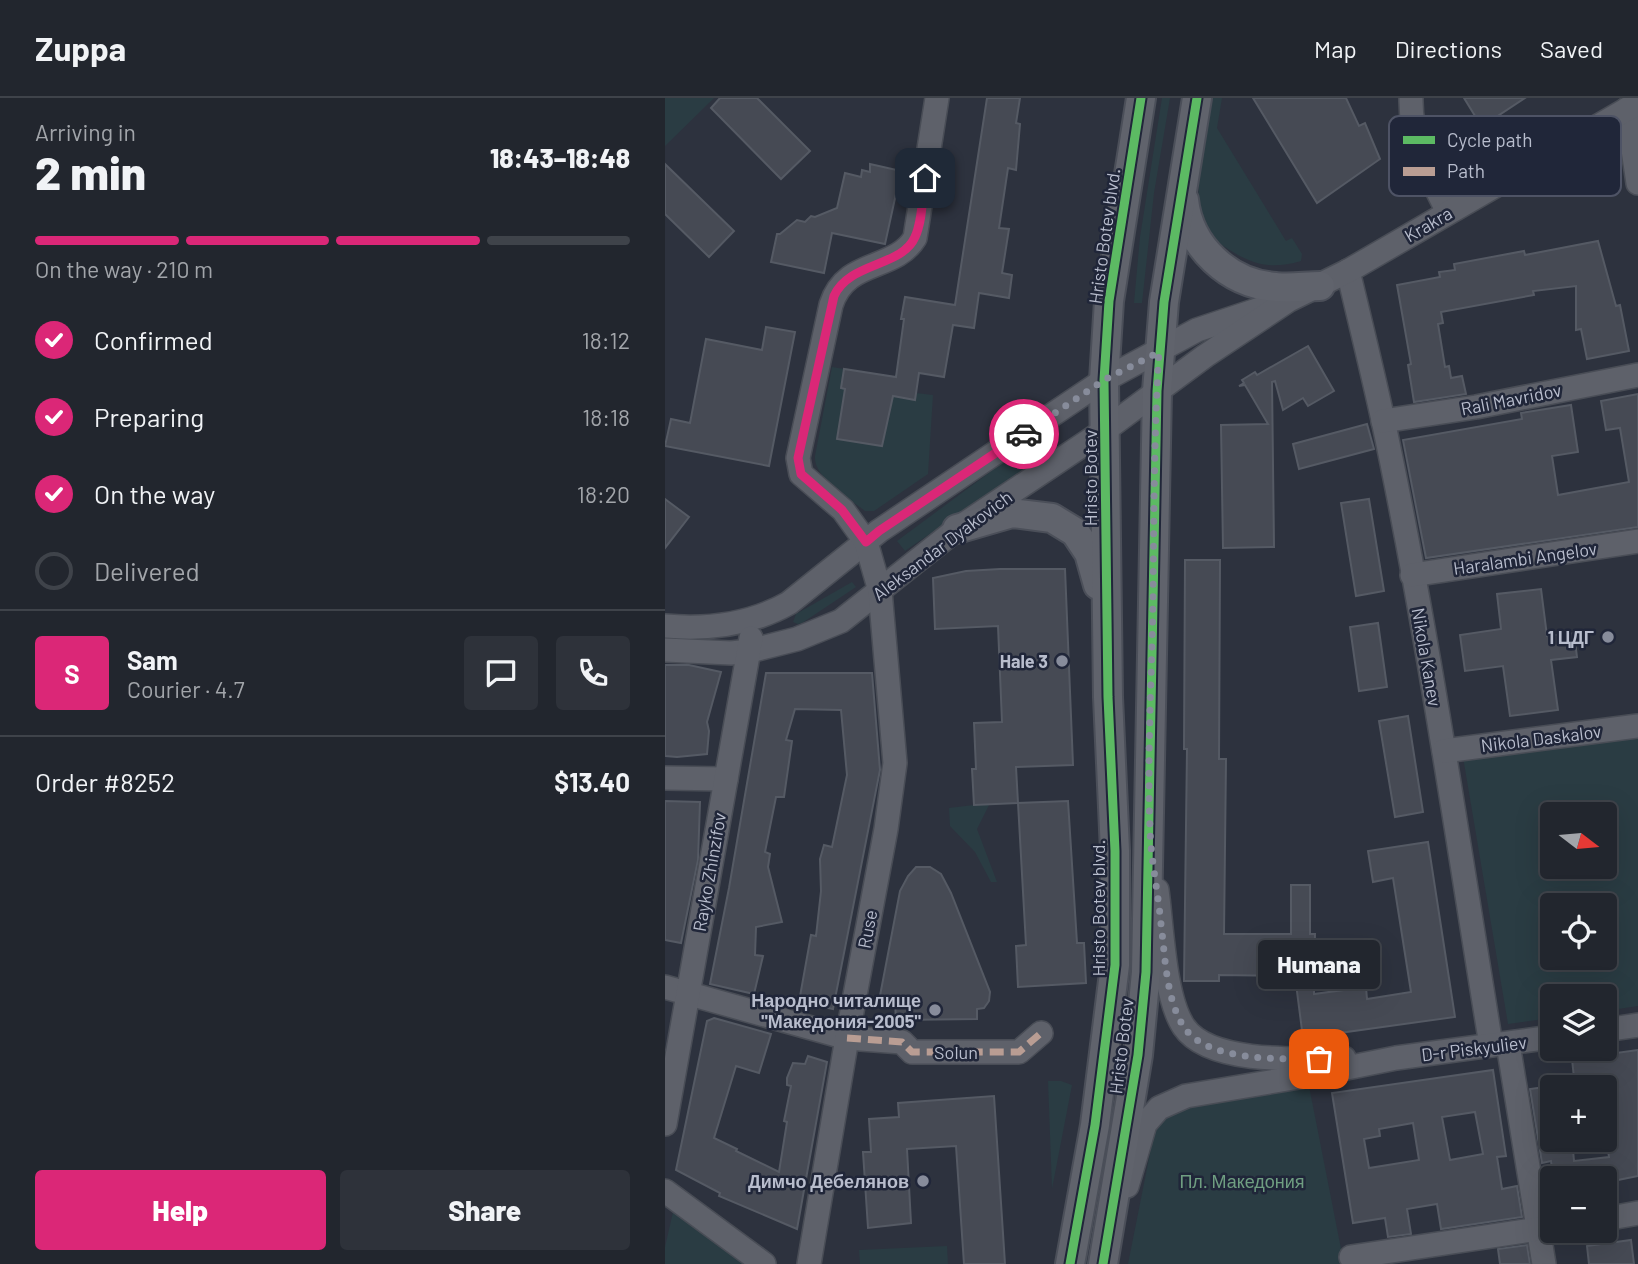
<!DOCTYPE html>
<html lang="en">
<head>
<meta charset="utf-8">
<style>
	body { margin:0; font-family:Barlow,sans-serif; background:#2e323a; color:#f1f3f6; height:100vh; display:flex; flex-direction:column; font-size:26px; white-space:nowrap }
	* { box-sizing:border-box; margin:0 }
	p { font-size:23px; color:#a2a5aa }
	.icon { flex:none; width:38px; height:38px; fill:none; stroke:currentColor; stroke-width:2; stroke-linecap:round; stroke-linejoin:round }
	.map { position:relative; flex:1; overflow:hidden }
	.side { display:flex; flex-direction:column; background:#22262e; width:665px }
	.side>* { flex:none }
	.needle { width:46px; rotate:106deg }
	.fabs { position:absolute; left:875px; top:704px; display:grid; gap:14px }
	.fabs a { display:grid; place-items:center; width:77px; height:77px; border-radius:7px; background:#22262e; box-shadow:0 7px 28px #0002,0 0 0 2px #3f434a; font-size:35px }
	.pin { position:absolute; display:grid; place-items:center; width:60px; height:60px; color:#fff; margin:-30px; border-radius:14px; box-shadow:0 4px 10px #0006 }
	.courier { position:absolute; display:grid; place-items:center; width:70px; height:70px; margin:-35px; border:5px solid #db2777; border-radius:50%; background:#fff; color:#222; box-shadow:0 2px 9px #0007 }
	.bubble { position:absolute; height:49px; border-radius:7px; background:#22262e; box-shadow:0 7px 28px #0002,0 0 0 2px #3f434a; font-size:23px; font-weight:800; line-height:49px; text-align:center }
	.summary em { font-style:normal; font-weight:800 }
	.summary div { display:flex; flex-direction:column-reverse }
	.summary { display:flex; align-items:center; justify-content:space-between; height:119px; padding:0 35px }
	h1 { font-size:46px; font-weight:800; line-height:52px }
	.bar { display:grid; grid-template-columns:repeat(4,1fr); gap:10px 7px; align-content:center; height:84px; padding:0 35px }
	.bar i { height:9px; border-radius:5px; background:#3f434a }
	.bar .current { background:#db2777 }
	.bar p { grid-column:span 4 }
	.line { display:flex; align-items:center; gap:18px; padding:0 35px; border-top:2px solid #3f434a }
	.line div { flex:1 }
	.round { display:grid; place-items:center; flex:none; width:74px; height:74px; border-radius:7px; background:#2e323a }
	ol { padding:0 35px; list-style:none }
	li { display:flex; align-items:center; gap:21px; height:77px }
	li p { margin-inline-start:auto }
	li .icon { padding:7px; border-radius:50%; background:#db2777; color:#fff; stroke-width:4 }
	li:last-child { color:#a2a5aa }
	li i { width:38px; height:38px; border:4px solid #3f434a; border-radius:50% }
	.button { display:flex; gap:14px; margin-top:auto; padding:14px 35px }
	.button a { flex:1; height:80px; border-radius:7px; background:#db2777; color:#fff; font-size:28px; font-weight:800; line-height:80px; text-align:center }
	.button a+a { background:#2e323a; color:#f1f3f6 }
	header { display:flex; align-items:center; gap:42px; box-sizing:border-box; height:98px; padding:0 35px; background:#22262e; border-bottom:2px solid #3f434a }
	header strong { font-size:33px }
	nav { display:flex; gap:38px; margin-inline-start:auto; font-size:24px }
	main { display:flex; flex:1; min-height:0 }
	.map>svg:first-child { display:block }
	.green { fill:#2a3c43; fill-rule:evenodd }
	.building { fill:#464a54; stroke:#555a64; stroke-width:2; fill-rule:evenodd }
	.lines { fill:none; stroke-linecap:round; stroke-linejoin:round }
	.minor-casing { stroke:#494d56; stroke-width:26 }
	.major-casing { stroke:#4b4f59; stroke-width:32 }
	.minor { stroke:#5e616a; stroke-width:23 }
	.major { stroke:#60636c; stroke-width:28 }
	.quiet { stroke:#b99d93; stroke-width:7; stroke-dasharray:14 7; stroke-linecap:butt }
	.cycleway-casing { stroke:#202639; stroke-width:13 }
	.cycleway { stroke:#5cba63; stroke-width:9 }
	.done { stroke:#878c9b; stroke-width:7; stroke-dasharray:0 12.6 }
	.route { stroke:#db2777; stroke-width:9 }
	.poi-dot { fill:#878c9b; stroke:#202639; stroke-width:2.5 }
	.labels { text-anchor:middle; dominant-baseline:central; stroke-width:5; stroke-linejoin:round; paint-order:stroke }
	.street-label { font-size:18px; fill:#b8bdcd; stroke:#202639 }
	.poi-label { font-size:18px; font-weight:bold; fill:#b8bdcd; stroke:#202639; text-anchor:end }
	.park-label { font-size:18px; fill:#6f9e81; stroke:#202639 }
	.key { fill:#202639; stroke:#4e5365; stroke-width:2 }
	.key-label { font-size:19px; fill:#b8bdcd }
</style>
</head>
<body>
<header>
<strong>Zuppa</strong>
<nav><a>Map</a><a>Directions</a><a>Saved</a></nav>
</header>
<main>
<section class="side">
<div class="summary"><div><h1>2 min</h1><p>Arriving in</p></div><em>18:43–18:48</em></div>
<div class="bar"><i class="current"></i><i class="current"></i><i class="current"></i><i></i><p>On the way · 210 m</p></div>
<ol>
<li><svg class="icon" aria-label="check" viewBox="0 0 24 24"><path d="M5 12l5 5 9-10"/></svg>Confirmed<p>18:12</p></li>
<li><svg class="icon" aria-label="check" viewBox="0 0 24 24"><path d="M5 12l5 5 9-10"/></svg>Preparing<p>18:18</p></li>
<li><svg class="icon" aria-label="check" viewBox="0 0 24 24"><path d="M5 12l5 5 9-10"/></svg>On the way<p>18:20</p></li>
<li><i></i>Delivered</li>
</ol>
<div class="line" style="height:126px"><b class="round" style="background:#db2777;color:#fff">S</b><div><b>Sam</b><p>Courier · 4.7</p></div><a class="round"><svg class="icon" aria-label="chat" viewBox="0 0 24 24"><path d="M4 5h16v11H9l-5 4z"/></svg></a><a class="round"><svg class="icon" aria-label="phone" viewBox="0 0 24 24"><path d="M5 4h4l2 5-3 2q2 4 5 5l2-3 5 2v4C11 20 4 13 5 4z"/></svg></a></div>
<div class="line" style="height:91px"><div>Order #8252</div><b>$13.40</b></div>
<div class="button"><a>Help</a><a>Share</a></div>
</section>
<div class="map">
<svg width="973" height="1166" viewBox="0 0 973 1166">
	<rect width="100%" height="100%" fill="#2d323e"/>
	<g class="green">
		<polygon points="0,0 49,0 0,48"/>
		<polygon points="497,0 505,0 489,95 477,205 469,205 475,139"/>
		<path d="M548 0H557L552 30 621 143 627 140 637 156 636 163C612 170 595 169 573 157 561 150 547 142 540 129 524 95 542 36 548 0Z"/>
		<path d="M167 269 179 271 176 290 180 291 173 341 217 348 221 325 219 321 224 322 227 303 217 297 249 302 251 295 268 297 263 376 209 413H200C184 400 148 379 150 358Z"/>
		<polygon points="385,338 387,352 240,453 232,443 356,351 371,342"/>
		<polygon points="187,484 191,489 137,525 133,526 128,524 131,516"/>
		<path d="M973 637V908L940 913V898H887V920L843 926 798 659ZM887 716H940V768H887ZM887 807H940V859H887Z"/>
		<polygon points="309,707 324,707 312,731 332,784 326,784 310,754 285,728 284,710"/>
		<polygon points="383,983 396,983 407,987 387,1091"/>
		<polygon points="644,988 679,1166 463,1166 489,1035 497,1021 512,1010"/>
		<polygon points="11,1101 99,1166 0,1166 0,1149"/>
		<polygon points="282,1148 283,1166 195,1166 194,1152"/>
	</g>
	<g class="building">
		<polygon points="55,0 92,0 145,53 116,81 46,10"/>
		<polygon points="322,0 355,0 351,25 355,26 351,72 343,70 334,130 344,131 337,175 347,177 344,200 314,195 309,230 288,227 279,279 254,275 250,302 228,298 217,348 172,341 180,291 176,290 179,271 231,279 239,221 236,221 240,199 290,207"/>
		<polygon points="588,0 681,0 694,28 700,25 715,61 652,105"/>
		<polygon points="799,0 860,0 825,23 823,20 815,26"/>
		<polygon points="0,66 69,133 44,159 0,116"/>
		<polygon points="205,66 236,73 220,146 167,135 159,175 106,164 112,136 115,136 132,122 140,124 146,118 150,119 172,110 180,75 196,79 197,72 205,74"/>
		<polygon points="933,143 951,208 955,207 964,253 922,261 916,231 911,232 911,188 868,193 869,197 776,214 778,225 773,226 780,269 784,268 786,280 797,278 801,296 749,304 743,267 746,266 732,187 775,179 774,174 790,172 789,166 859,153 860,157"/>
		<polygon points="101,229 130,234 104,368 0,348 6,321 25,325 41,241 97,252"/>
		<polygon points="643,248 669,293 643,308 638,300 618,312 610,283 607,284 609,449 558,450 556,327 603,326 580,287 574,288 579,285 577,282 590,274 592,277"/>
		<polygon points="973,296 973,429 761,460 738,342 857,321 856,315 906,307 913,354 887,358 893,397 964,384 955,330 941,332 936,303"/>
		<polygon points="702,326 709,351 634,371 628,346"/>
		<polygon points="0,401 24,419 0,450"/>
		<polygon points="704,401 719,493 691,498 676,405"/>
		<polygon points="520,462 555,462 554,661 561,661 559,836 626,836 626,787 645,787 645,836 650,836 649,896 701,889 702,901 746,894 728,780 708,784 703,753 763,744 790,919 638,940 630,878 554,877 554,883 519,883 522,651 519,651"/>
		<polygon points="335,471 400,471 408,667 351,669 353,705 309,707 307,671 311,671 309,625 337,624 333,528 270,531 268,480 301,473"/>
		<polygon points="876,491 882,538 909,535 912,559 886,562 893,612 845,618 838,568 800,573 795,537 836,531 832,496"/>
		<polygon points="713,525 722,589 694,593 685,529"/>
		<polygon points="0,567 24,567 56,574 42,624 44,633 42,656 12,659 0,658"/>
		<polygon points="101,575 207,575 215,672 168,911 134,904 146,837 151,838 156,793 155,761 159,747 167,749 182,677 176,612 130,611 121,642 127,643 119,699 111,699 100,754 105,756 103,769 117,824 91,829 90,857 98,858 89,896 45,886 64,790"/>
		<polygon points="743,618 758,714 730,719 714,623"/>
		<polygon points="0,703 35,704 33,762 16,845 0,842"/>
		<polygon points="403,703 412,845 419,845 421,885 353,889 351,848 361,847 353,705"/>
		<polygon points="251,769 265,769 276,776 286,795 325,894 324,903 319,910 312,911 312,921 231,922 230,905 214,903 235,793 243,778"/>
		<polygon points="49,920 106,936 94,975 71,968 49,1040 72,1051 71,1053 114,1074 122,1024 119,1023 126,988 122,987 122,980 128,965 140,966 143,958 162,964 132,1131 54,1098 55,1095 11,1072 42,923"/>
		<polygon points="973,952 973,1078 948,1083 948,1080 888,1080 886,1063 877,1065 865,991 887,988 887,1041 907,1041 909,1063 944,1059 940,1031 940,989 910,989 907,961"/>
		<path d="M828 972 841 1058 832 1059 837 1091 852 1088 857 1119 776 1131 772 1106 742 1111 746 1136 723 1139 720 1120 688 1125 667 995ZM810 1014 818 1056 785 1062 777 1019ZM748 1025 754 1062 704 1070 699 1041 715 1038 714 1031Z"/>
		<polygon points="329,998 340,1166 299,1166 291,1048 242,1051 246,1125 203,1130 198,1054 206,1054 204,1021 234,1019 233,1005"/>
		<polygon points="966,1142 969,1166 924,1166 922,1148"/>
		<polygon points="862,1147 865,1166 835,1166 833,1151"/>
	</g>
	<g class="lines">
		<g class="minor-casing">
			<g id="minor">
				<path d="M746 0C745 42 765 78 783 114"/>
				<polyline points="962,11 973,85"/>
				<path d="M683 173C695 223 707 272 718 322 762 529 792 739 826 947"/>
				<polyline points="718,323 811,309 973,277"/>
				<polyline points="747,477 973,443"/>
				<path d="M0 528C44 532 85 527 124 505L214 433 439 282 532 232 601 209"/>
				<polyline points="0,552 66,555 85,553 132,541 176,523 292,431 440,332 540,258 624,202 683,173 973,5"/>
				<polyline points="779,653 973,628"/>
				<polyline points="0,680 61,681"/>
				<path d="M492 792C497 828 499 900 519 929 545 967 638 961 679 960"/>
				<polyline points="0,889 182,940 237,944 247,954 354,954 376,935"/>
				<polyline points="940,932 973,927"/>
				<polyline points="843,946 879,1166"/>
				<polyline points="0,1026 86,540"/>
				<polyline points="462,1088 480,1026 494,1010 521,998 652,976 731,960 887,939"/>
				<polyline points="0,1093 99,1166"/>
				<polyline points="940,1121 973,1115"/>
				<polyline points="686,1159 887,1129"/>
				<path d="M144 1166 182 940 221 731 230 665 215 493 201 444 178 412 136 376 133 360 166 207C181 160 229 174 250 140L272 0"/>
			</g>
		</g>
		<g class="major-casing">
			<g id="major">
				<path d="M519 102C524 149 564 186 611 189 625 191 641 188 655 188"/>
				<polyline points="292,431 347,415 387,420 410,434 424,455 433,487"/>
				<polyline points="405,1166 430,1027 450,867 450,753 443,599 439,282 444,203 476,0"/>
				<polyline points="438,1166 473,957 481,874 492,293 499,204 532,0"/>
			</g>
		</g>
		<use href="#minor" class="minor"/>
		<use href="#major" class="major"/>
		<polyline class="quiet" points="182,940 237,944 247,954 354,954 376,935"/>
		<g class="cycleway-casing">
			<g id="cycleway">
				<polyline points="405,1166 430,1027 450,867 450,753 443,599 439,282 444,203 476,0"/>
				<polyline points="438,1166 473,957 481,874 492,293 499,204 532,0"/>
			</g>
		</g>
		<use href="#cycleway" class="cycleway"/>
	</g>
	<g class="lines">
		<path class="done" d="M359 336 439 282 494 254C489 335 489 416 488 498 487 575 482 654 485 731 486 762 493 794 496 826 500 856 501 903 519 929 542 964 617 961 654 961"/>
		<path class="route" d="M260 80C257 98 258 122 250 139 237 169 184 164 169 198L133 360 136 376 177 412 201 444 214 433 359 336"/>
	</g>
	<g class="poi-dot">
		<circle cx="943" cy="539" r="7"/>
		<circle cx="397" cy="563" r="7"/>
		<circle cx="270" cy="912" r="7"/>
		<circle cx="258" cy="1083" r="7"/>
	</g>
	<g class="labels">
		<g class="street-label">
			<text transform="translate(763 126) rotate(-30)">Krakra</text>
			<text transform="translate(439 138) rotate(-82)">Hristo Botev blvd.</text>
			<text transform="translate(846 301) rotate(-11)">Rali Mavridov</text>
			<text transform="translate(425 380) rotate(-90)">Hristo Botev</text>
			<text transform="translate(277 447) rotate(-37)">Aleksandar Dyakovich</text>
			<text transform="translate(860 460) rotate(-8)">Haralambi Angelov</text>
			<text transform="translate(762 559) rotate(80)">Nikola Kanev</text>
			<text transform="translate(876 640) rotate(-7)">Nikola Daskalov</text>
			<text transform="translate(44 774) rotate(-80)">Rayko Zhinzifov</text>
			<text transform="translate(433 810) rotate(-90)">Hristo Botev blvd.</text>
			<text transform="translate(202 831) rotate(-79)">Ruse</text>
			<text transform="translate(456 948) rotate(-83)">Hristo Botev</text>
			<text transform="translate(809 950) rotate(-7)">D-r Piskyuliev</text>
			<text x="291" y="954">Solun</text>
		</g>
		<g class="poi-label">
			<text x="929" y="539">1 ЦДГ</text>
			<text x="383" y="563">Hale 3</text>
			<text x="256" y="902">Народно читалище<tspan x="256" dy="21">"Македония-2005"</tspan></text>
			<text x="244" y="1083">Димчо Дебелянов</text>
		</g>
		<g class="park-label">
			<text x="577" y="1083">Пл. Македония</text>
		</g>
	</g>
	<rect x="724" y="18" width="232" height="80" rx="10" class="key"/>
	<rect x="738" y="38" width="32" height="8" fill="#5cba63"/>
	<rect x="738" y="69" width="32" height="9" fill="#b99d93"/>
	<g class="key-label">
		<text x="782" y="49">Cycle path</text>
		<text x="782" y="80">Path</text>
	</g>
</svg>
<div class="fabs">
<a><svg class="needle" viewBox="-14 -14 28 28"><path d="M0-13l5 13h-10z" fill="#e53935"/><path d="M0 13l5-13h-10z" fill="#a2a5aa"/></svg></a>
<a><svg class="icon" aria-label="locate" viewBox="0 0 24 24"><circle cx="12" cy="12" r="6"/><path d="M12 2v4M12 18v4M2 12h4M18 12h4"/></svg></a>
<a><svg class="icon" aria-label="layers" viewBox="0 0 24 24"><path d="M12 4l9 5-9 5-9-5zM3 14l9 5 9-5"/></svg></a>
<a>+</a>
<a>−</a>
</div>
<div class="pin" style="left:654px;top:961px;background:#ea580c"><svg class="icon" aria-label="bag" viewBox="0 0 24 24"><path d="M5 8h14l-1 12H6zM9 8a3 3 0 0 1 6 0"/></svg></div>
<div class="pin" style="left:260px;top:80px;background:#1f2937"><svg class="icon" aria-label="home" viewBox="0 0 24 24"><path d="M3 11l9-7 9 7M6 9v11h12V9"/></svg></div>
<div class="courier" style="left:359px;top:336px"><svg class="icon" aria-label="car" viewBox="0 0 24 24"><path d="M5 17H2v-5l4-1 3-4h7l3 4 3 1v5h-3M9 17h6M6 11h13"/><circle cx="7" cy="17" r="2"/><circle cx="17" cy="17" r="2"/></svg></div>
<div class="bubble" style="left:593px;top:842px;width:122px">Humana</div>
</div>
</main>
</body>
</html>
